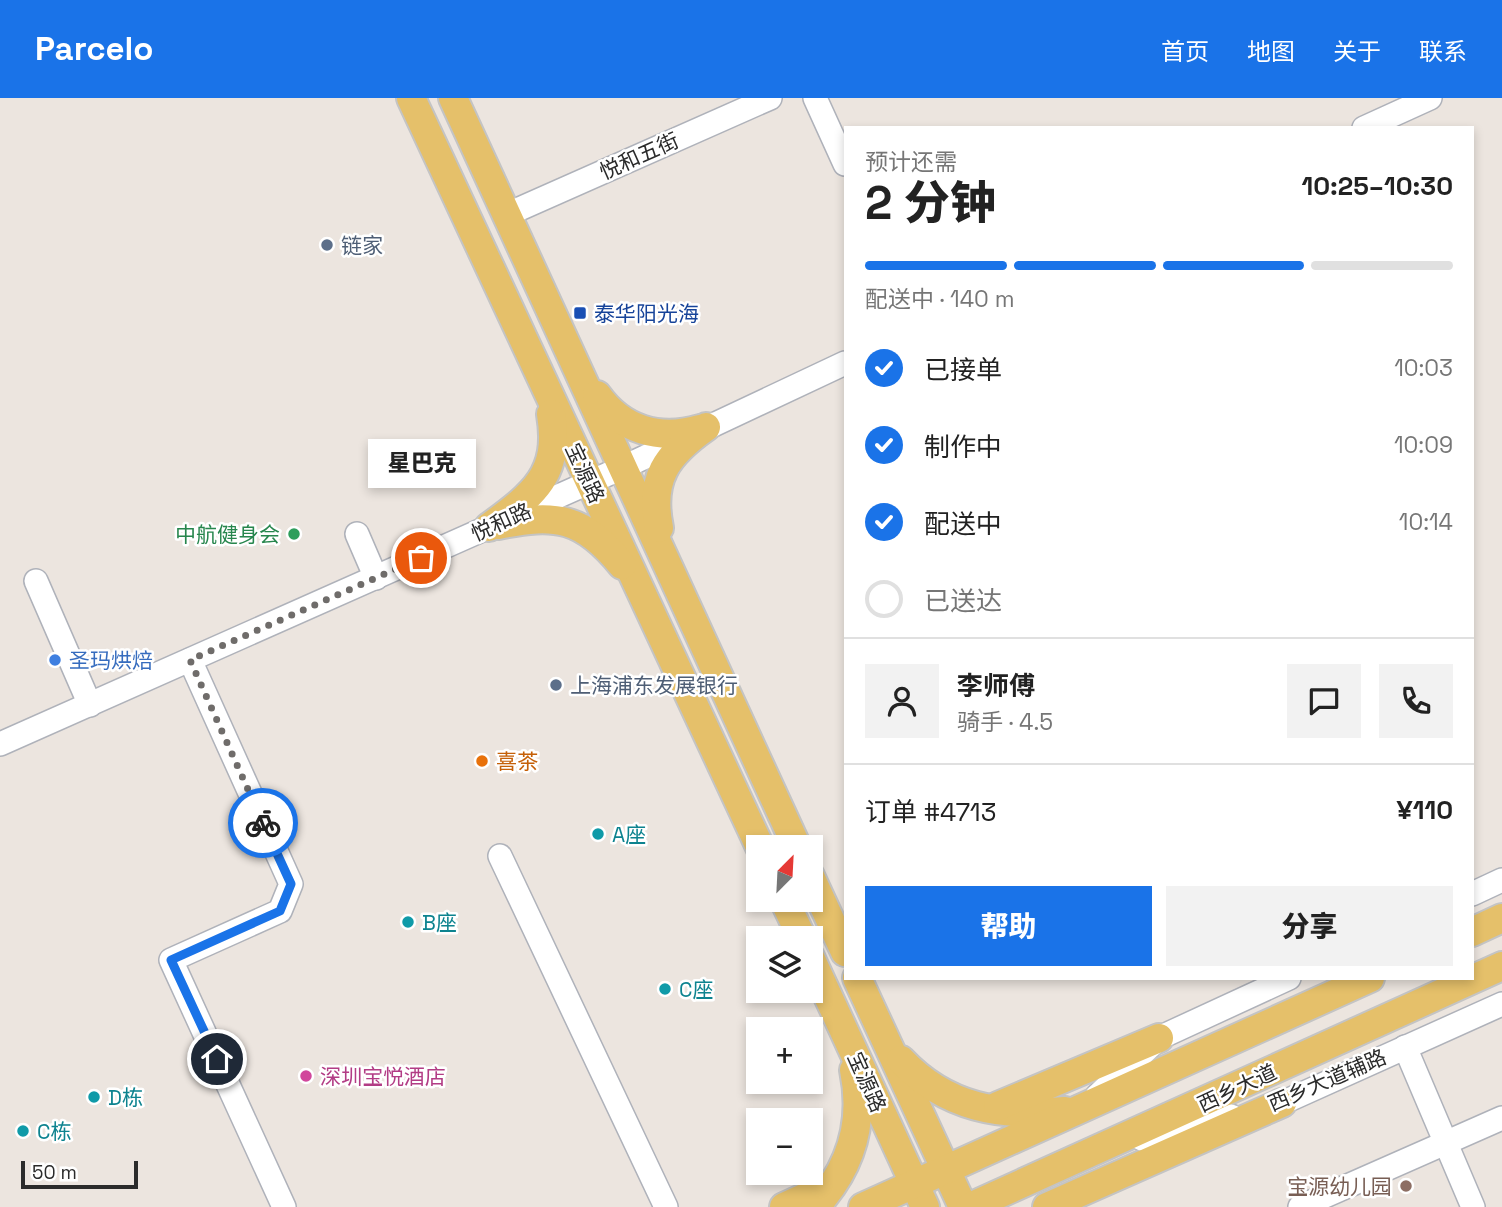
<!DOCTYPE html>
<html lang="zh">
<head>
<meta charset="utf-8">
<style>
	body { margin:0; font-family:"Space Grotesk","Noto Sans SC",sans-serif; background:#f2f2f2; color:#222; height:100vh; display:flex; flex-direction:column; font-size:26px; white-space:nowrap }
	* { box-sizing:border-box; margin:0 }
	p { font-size:23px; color:#767676 }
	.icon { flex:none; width:38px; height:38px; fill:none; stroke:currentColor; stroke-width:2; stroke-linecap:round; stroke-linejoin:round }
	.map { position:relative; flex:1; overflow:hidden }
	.panel { position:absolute; left:844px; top:28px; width:630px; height:854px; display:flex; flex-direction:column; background:#fff; border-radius:0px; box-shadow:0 4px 10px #0003 }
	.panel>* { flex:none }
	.needle { width:46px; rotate:24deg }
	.buttons { position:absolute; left:746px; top:737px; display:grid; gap:14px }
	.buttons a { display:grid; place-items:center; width:77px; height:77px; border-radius:0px; background:#fff; box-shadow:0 4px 10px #0003; font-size:35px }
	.scale { position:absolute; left:21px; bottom:18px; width:117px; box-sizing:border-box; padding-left:7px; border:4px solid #2b2b2b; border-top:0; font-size:19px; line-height:24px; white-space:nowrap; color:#2b2b2b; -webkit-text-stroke:5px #fff; paint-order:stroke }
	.pin { position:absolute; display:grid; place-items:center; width:60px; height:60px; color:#fff; margin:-30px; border:4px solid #fff; border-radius:50%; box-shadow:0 2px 7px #0007 }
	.courier { position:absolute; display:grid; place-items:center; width:70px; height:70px; margin:-35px; border:5px solid #1a73e8; border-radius:50%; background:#fff; color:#222; box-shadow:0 2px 9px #0007 }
	.bubble { position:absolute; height:49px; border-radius:0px; background:#fff; box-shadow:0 4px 10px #0003; font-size:23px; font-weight:800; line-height:49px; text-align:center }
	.overview em { font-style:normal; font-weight:800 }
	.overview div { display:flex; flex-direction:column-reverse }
	.overview { display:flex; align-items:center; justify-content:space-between; height:119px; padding:0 21px }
	h1 { font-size:46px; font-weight:800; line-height:52px }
	.bar { display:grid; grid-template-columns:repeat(4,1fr); gap:10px 7px; align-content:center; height:84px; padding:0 21px }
	.bar i { height:9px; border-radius:5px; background:#e0e0e0 }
	.bar .current { background:#1a73e8 }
	.bar p { grid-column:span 4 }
	.line { display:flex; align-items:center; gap:18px; padding:0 21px; border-top:2px solid #e0e0e0 }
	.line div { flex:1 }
	.round { display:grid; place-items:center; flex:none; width:74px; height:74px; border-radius:0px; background:#f2f2f2 }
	ol { padding:0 21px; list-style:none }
	li { display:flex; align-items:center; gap:21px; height:77px }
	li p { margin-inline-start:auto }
	li .icon { padding:7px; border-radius:50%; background:#1a73e8; color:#fff; stroke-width:4 }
	li:last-child { color:#767676 }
	li i { width:38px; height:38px; border:4px solid #e0e0e0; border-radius:50% }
	.primary-button { display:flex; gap:14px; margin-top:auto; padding:14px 21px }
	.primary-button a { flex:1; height:80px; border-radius:0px; background:#1a73e8; color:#fff; font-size:28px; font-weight:800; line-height:80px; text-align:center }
	.primary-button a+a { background:#f2f2f2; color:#222 }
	header { display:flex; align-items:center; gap:42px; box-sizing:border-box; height:98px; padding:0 35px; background:#1a73e8; color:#fff }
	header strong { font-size:33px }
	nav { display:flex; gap:38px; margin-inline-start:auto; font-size:24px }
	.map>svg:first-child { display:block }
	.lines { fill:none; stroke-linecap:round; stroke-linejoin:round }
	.minor-casing { stroke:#afb2ba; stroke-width:26 }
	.major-casing { stroke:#c4c4c4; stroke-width:32 }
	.minor { stroke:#fff; stroke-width:23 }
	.major { stroke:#e5c06a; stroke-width:28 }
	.done { stroke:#6f6c6a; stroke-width:7; stroke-dasharray:0 12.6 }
	.route { stroke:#1a73e8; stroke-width:9 }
	.service-dot { fill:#5c6f8a; stroke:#fff; stroke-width:2.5 }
	.transit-dot { fill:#1a4fb4; stroke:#fff; stroke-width:2.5 }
	.leisure-dot { fill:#2e9e5b; stroke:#fff; stroke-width:2.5 }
	.shop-dot { fill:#3f7fe0; stroke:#fff; stroke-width:2.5 }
	.food-dot { fill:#e8710a; stroke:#fff; stroke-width:2.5 }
	.culture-dot { fill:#0f9aa8; stroke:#fff; stroke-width:2.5 }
	.hotel-dot { fill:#d1479c; stroke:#fff; stroke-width:2.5 }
	.education-dot { fill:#8d6e63; stroke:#fff; stroke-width:2.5 }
	.labels { text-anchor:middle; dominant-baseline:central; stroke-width:5; stroke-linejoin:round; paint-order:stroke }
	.street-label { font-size:21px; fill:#2b2b2b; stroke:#fff }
	.service-label { font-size:21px; fill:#4e5e75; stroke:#fff; text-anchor:start }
	.transit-label { font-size:21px; fill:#164399; stroke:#fff; text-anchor:start }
	.leisure-label { font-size:21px; fill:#27864d; stroke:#fff; text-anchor:end }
	.shop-label { font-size:21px; fill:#366cbe; stroke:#fff; text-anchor:start }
	.food-label { font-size:21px; fill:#c56008; stroke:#fff; text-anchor:start }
	.culture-label { font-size:21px; fill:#0d838f; stroke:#fff; text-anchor:start }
	.hotel-label { font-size:21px; fill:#b23c85; stroke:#fff; text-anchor:start }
	.education-label { font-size:21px; fill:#785e54; stroke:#fff; text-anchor:end }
</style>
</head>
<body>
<header>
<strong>Parcelo</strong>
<nav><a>首页</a><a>地图</a><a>关于</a><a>联系</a></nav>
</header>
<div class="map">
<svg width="1502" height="1109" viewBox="0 0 1502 1109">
	<rect width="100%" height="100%" fill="#ece5df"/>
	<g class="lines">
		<g class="minor-casing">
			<g id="minor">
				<polyline points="815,0 845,66"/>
				<polyline points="1364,30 1430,0"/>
				<polyline points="508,116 770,0"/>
				<polyline points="357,436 376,480"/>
				<polyline points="36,483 90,607"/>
				<polyline points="190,562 291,786 280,813 171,862 284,1109"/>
				<polyline points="0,646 624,369 845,265"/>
				<polyline points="500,758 666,1109"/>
				<polyline points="1472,796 1502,782"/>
				<polyline points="1405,949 1473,1109"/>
				<polyline points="1097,998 1159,940 1289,880"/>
				<polyline points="1268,1009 1282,1005 1502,906"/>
				<polyline points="1142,1041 1231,1018"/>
				<polyline points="1300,1109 1502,1020"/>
			</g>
		</g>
		<g class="major-casing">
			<g id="major">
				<polyline points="411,0 760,749"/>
				<polyline points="453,0 797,749"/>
				<path d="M597 297C622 332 659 343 700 331"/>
				<path d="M498 427C556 415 583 419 622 467"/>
				<path d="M489 429C534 396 561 376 551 316"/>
				<path d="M659 430C649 381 666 357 706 329"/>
				<polyline points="810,778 845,854"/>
				<polyline points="784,802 802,840"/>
				<polyline points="1472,834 1502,820"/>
				<polyline points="810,859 925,1109"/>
				<polyline points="857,880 963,1109"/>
				<path d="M901 962C946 1010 1001 1019 1065 1013"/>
				<polyline points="998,1008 1159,940"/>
				<polyline points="784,1109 830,1088"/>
				<path d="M815 1109C851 1070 865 1025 854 972"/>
				<polyline points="863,1109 1370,880"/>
				<polyline points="970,1109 1502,868"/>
				<polyline points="1047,1109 1282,1005"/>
			</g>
		</g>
		<use href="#minor" class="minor"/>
		<use href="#major" class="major"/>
	</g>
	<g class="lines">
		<polyline class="done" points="263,725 190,562 421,460"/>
		<polyline class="route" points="217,961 171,862 280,813 291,786 263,725"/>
	</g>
	<g class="service-dot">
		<circle cx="327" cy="147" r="7"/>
		<circle cx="556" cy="587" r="7"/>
	</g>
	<rect class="transit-dot" x="573" y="208" width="14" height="14" rx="3.5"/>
	<circle class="leisure-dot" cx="294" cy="436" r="7"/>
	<circle class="shop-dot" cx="55" cy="562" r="7"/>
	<circle class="food-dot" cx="482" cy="663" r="7"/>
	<g class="culture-dot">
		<circle cx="598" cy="736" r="7"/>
		<circle cx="408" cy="824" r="7"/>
		<circle cx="665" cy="891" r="7"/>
		<circle cx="94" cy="999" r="7"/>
		<circle cx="23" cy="1033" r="7"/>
	</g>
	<circle class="hotel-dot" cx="306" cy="978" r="7"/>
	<circle class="education-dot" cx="1406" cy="1088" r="7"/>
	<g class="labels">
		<g class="street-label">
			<text transform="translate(639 58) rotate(-24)">悦和五街</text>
			<text transform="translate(585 375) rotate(65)">宝源路</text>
			<text transform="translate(501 424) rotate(-24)">悦和路</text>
			<text transform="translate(1327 982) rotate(-23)">西乡大道辅路</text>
			<text transform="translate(867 984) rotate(66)">宝源路</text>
			<text transform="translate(1237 990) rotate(-25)">西乡大道</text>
		</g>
		<g class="service-label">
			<text x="341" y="147">链家</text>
			<text x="570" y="587">上海浦东发展银行</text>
		</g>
		<g class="transit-label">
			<text x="594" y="215">泰华阳光海</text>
		</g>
		<g class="leisure-label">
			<text x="280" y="436">中航健身会</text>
		</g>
		<g class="shop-label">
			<text x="69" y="562">圣玛烘焙</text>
		</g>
		<g class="food-label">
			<text x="496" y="663">喜茶</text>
		</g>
		<g class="culture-label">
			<text x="612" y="736">A座</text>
			<text x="422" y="824">B座</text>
			<text x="679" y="891">C座</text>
			<text x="108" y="999">D栋</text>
			<text x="37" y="1033">C栋</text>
		</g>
		<g class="hotel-label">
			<text x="320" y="978">深圳宝悦酒店</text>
		</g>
		<g class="education-label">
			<text x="1392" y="1088">宝源幼儿园</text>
		</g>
	</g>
</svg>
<div class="buttons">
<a><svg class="needle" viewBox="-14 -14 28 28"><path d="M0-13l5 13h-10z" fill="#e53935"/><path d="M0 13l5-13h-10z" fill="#767676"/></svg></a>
<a><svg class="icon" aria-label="layers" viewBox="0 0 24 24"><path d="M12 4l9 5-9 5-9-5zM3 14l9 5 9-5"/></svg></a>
<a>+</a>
<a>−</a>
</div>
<div class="scale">50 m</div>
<div class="pin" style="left:421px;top:460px;background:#ea580c"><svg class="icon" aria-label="bag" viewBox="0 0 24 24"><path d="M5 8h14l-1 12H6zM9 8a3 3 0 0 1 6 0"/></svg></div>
<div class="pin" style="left:217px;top:961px;background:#1f2937"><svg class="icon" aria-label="home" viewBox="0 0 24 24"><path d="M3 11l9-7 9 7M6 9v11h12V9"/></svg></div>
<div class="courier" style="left:263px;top:725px"><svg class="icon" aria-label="bike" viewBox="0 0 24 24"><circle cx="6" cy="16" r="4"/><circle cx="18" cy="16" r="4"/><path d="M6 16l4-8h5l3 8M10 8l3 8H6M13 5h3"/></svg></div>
<div class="bubble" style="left:368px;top:341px;width:108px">星巴克</div>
<section class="panel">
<div class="overview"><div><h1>2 分钟</h1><p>预计还需</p></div><em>10:25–10:30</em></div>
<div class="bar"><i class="current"></i><i class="current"></i><i class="current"></i><i></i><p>配送中 · 140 m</p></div>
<ol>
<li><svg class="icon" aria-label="check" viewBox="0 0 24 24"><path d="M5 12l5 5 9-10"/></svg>已接单<p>10:03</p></li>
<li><svg class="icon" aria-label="check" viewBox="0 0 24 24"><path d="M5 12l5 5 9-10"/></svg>制作中<p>10:09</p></li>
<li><svg class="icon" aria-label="check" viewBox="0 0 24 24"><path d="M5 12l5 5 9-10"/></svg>配送中<p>10:14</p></li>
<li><i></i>已送达</li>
</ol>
<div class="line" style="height:126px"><a class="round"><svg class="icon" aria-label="person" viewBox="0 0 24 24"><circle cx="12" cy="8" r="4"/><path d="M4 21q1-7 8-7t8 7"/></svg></a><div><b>李师傅</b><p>骑手 · 4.5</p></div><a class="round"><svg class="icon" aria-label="chat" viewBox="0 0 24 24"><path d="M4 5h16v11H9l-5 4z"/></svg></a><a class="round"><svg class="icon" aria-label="phone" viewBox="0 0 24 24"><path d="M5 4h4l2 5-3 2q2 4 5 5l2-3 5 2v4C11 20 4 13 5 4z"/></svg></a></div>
<div class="line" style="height:91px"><div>订单 #4713</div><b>¥110</b></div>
<div class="primary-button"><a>帮助</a><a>分享</a></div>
</section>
</div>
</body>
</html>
